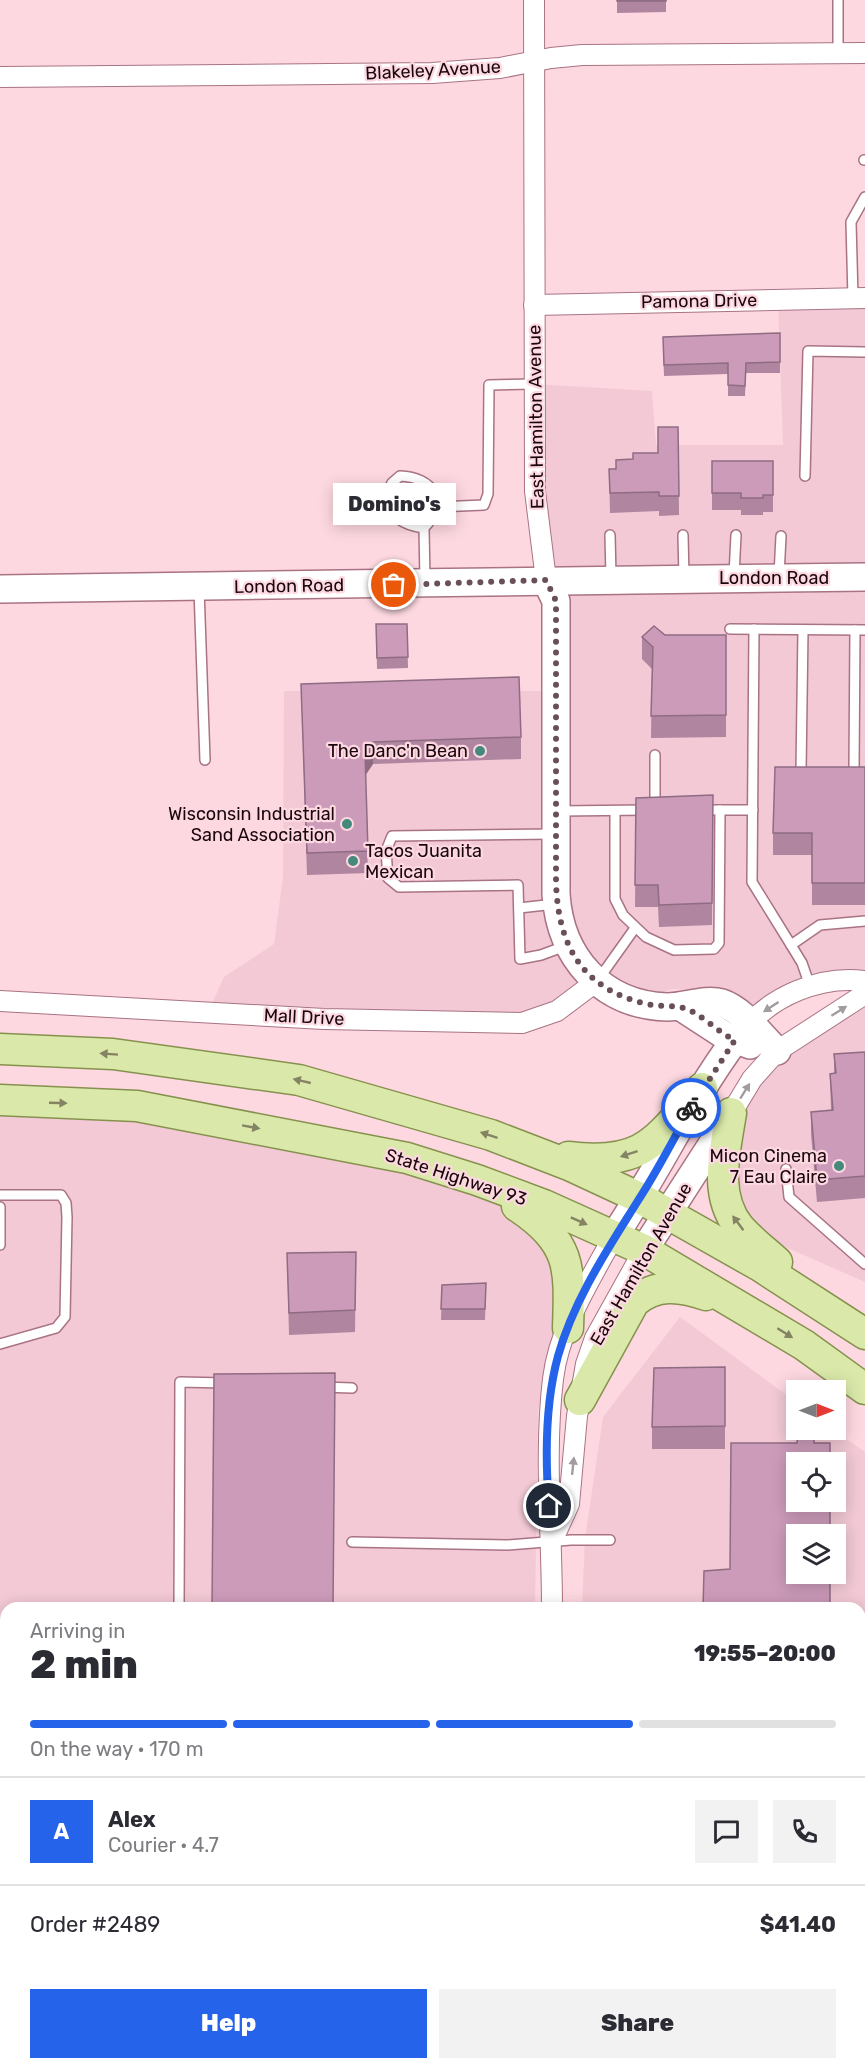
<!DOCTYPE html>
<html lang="en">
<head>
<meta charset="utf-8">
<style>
	body { margin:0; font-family:Rubik,sans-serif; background:#f2f2f3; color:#2b2b33; height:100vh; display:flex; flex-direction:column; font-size:22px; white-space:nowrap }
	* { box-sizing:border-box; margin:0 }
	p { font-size:20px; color:#7c7c81 }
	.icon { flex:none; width:33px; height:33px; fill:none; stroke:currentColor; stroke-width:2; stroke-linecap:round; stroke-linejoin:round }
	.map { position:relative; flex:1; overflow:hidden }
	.panel { position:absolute; left:0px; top:1602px; width:866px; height:468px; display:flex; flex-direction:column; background:#fff; border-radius:18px 18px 0 0; box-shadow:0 3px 15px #0003 }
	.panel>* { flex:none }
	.needle { width:39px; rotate:90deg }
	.controls { position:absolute; left:786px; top:1380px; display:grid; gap:12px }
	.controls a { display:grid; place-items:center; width:60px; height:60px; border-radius:0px; background:#fff; box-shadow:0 3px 15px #0003; font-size:30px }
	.pin { position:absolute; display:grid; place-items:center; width:51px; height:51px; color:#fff; margin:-26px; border:3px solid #fff; border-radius:50%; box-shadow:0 2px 6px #0007 }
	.courier { position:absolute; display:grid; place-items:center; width:60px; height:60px; margin:-30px; border:4px solid #2563eb; border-radius:50%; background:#fff; color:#222; box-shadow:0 2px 8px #0007 }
	.bubble { position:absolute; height:42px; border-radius:0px; background:#fff; box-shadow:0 3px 15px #0003; font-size:20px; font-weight:800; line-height:42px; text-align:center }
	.head em { font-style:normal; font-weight:800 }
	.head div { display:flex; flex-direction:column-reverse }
	.head { display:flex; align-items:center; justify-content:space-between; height:102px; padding:0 30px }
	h1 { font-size:39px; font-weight:800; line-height:45px }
	.bar { display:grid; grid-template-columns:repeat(4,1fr); gap:9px 6px; align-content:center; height:72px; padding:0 30px }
	.bar i { height:8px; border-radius:4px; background:#e1e1e2 }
	.bar .current { background:#2563eb }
	.bar p { grid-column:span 4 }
	.line { display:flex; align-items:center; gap:15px; padding:0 30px; border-top:2px solid #e1e1e2 }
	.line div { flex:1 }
	.round { display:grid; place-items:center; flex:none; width:63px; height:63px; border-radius:0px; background:#f2f2f3 }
	.button { display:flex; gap:12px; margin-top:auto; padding:12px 30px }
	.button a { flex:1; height:69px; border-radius:0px; background:#2563eb; color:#fff; font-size:24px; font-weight:800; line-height:69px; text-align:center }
	.button a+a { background:#f2f2f3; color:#2b2b33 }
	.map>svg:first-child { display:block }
	.built { fill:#f2c9d4; fill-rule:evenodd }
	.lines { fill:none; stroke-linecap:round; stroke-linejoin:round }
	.lane-casing { stroke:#a97383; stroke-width:12 }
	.street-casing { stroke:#a97383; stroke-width:22 }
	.secondary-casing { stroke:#a97383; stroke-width:30 }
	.primary-casing { stroke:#87914e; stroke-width:33 }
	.lane { stroke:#fff; stroke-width:9 }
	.street { stroke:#fff; stroke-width:20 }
	.secondary { stroke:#fff; stroke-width:27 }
	.primary { stroke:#dae9aa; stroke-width:30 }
	.wall { fill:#af85a0 }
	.shaded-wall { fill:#8f6c82 }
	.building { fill:#cc9bba; stroke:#8f6c82; stroke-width:1.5 }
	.oneway { fill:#a39c9e }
	.oneway2 { fill:#848363 }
	.done { stroke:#695057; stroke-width:6; stroke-dasharray:0 10.8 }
	.route { stroke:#2563eb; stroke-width:8 }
	.poi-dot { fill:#45897d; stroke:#fdd8e1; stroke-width:2 }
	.labels { text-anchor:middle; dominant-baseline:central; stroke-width:4.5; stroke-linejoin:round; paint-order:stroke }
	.street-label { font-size:18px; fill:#1a070d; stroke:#fdd8e1 }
	.poi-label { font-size:18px; fill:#1a070d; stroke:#fdd8e1; text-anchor:end }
</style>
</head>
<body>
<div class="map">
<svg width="865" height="2070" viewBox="0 0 865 2070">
	<rect width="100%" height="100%" fill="#fdd8e1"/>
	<g class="built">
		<polygon points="865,298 865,981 849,979 756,1016 696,990 673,989 636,1001 597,981 539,1019 208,1012 224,977 274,944 283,877 284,691 556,691 534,384 652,391 656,445 783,445 778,299"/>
		<polygon points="865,994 865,1282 740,1227 722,1173 752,1079"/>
		<polygon points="0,1100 137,1106 477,1180 557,1241 555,1333 549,1348 538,1412 535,1608 6,1608 6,1731 0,1731"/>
		<path d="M680 1317 796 1402V1430H834L865 1452V2070H574V2064H860V1608H582L585 1539 603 1417ZM796 1462H836V1502H796ZM796 1534H836V1574H796Z"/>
		<rect x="118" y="2064" width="414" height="6"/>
	</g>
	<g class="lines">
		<g class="lane-casing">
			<g id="lane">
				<polyline points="838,0 838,54"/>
				<polyline points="864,160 865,160"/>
				<polyline points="853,298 851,222 865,197"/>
				<polyline points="805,476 808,351 865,352"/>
				<polyline points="437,507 484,505 488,494 489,385 534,384"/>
				<path d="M424 528C402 525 391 517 385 496L392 483 400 476C433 477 449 502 424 528L425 581"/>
				<polyline points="610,535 611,577"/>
				<polyline points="683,535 684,578"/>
				<polyline points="734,575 736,535"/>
				<polyline points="779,575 781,536"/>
				<polyline points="199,589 205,760"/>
				<polyline points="730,629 865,630"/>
				<polyline points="754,629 752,882 791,945"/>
				<polyline points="854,770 855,630"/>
				<polyline points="801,771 803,630"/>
				<polyline points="655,810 655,755"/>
				<polyline points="715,810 753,810"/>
				<polyline points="559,811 647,810"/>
				<polyline points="615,811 615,899 623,915 646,937 674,950 714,949 719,943 720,810"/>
				<polyline points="554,834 392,836 386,851 388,878 399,887 518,885 520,959 541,955 568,945"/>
				<polyline points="519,908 555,904"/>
				<polyline points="598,980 635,928"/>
				<polyline points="810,986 802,963 791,945 820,925 865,921"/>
				<polyline points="786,1169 789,1197 865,1264"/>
				<polyline points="0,1195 61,1195 66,1203 67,1217 65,1317 56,1328 0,1344"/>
				<polyline points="0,1207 0,1245"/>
				<polyline points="322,1387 352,1388"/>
				<polyline points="352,1542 507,1545 571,1540 610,1540"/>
				<polyline points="179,1608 180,1382 225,1383"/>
				<polyline points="0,1761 6,1762"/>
			</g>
		</g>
		<g class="street-casing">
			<g id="street">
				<polyline points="534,0 535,491 546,580"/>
				<polyline points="0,77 432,73 500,68 551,58 582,55 865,53"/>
				<polyline points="534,305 865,298"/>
				<polyline points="0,1001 324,1019 522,1023 557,1011 597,981"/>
				<path d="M743 1031C771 996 820 975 865 981"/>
				<polyline points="726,1122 752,1079 777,1051 865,994"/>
				<polyline points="553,1539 569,1504 577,1416 586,1364 595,1338 644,1250"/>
				<path d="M552 1608C552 1531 544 1455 553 1379 559 1328 590 1280 614 1236"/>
				<polyline points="860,1831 864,1831"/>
				<polyline points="547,2070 547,2064"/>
			</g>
		</g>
		<g class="secondary-casing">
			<g id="secondary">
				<path d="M546 580 556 601V894C560 957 602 1005 667 1007 685 1007 705 998 722 1003 743 1010 761 1036 777 1051"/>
				<path d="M0 589C288 586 577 579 865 577"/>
				<polyline points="681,1007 724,1035 750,1045"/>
				<path d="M614 1236C657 1173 689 1102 735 1040"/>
				<polyline points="644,1250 718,1135"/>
			</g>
		</g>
		<g class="primary-casing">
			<g id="primary">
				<polyline points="0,1049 113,1054 299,1080 491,1135 569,1165 640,1198 760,1266 865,1334"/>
				<polyline points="0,1100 137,1106 407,1158 477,1180 544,1205 644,1250 804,1345 865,1389"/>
				<path d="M731 1113C725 1151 713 1194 739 1227 750 1240 765 1251 777 1262"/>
				<path d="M568 1157C645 1166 655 1141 702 1088"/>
				<path d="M517 1206C572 1243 570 1267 568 1328"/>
				<path d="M580 1400 634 1302C656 1283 680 1286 706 1295"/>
			</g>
		</g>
		<use href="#lane" class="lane"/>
		<use href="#street" class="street"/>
		<use href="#secondary" class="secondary"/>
		<use href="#primary" class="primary"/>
	</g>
	<g class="wall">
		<polygon points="617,0 666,0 666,12 617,13"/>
		<polygon points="780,333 780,373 746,373 745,396 728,396 728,374 664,376 663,348"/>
		<polygon points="678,427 679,515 659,516 659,511 610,513 609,469 616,469 633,459 658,453"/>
		<polygon points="712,461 773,461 773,512 763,512 763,515 741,515 741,510 712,510"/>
		<polygon points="376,624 407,624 408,668 377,669"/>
		<polygon points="726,635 726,737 651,738 652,669 642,659 642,637"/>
		<polygon points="301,684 521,737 521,759 373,764 365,775 368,873 307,875"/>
		<polygon points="865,767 865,905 812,905 812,855 773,855 773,833"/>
		<polygon points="713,795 712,925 659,927 658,907 635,907 636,798"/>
		<polygon points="865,1052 865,1198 817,1202 811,1134 811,1112 831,1111 830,1074 834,1073 834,1054"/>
		<polygon points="356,1252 355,1332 289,1335 287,1253"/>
		<polygon points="486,1283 485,1320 441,1320 442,1285"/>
		<polygon points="725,1367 725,1449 652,1449 652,1427"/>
		<polygon points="860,1850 865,1850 865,2068 664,2067 664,2064 860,2064"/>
		<rect x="284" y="2064" width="176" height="6"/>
	</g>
	<polygon class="shaded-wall" points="373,742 373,764 365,776 365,753"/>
	<g class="building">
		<rect x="617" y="0" width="49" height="1"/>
		<polygon points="780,333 780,362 746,363 745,386 728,385 728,363 664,365 663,337"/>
		<polygon points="658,427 678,427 679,496 659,496 659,492 610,493 609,469 616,469 616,460 633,459 633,453 658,453"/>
		<polygon points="712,461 773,461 773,495 763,495 763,498 741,498 741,493 712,493"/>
		<polygon points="376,624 407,624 408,657 377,658"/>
		<polygon points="654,626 665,635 726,635 726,715 651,716 653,647 642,637"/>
		<polygon points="519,677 521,737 373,742 365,753 368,851 307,853 301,684"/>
		<polygon points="775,767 865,767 865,883 812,883 812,833 773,833"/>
		<polygon points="713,795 712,903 659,905 658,885 635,885 636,798"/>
		<polygon points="865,1052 865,1176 817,1180 811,1112 833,1110 830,1074 836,1073 834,1054"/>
		<polygon points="356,1252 355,1310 289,1313 287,1253"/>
		<polygon points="486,1283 485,1309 441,1309 442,1285"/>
		<polygon points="725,1367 725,1426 652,1427 654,1368"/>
		<polygon points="335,1373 333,1608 212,1608 214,1374"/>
		<polygon points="798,1430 814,1430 814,1443 830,1443 830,1462 796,1462 796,1502 830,1502 830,1534 796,1534 796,1574 830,1574 830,1608 703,1608 704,1571 730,1569 731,1443 797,1443"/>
		<polygon points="860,1850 865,1850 865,2046 860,2045"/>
		<rect x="135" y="2064" width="65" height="6"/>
		<rect x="379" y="2064" width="81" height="6"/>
	</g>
	<defs><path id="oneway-solid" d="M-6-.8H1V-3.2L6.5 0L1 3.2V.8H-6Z" transform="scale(1.5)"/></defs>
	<g class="oneway">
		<use href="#oneway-solid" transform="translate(771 1007) rotate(147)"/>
		<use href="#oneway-solid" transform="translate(839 1011) rotate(-32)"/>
		<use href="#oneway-solid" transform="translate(745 1091) rotate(-58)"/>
		<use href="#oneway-solid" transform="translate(573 1466) rotate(-84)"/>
	</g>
	<g class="oneway2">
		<use href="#oneway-solid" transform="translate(109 1054) rotate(-176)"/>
		<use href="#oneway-solid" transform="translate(302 1081) rotate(-167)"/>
		<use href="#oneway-solid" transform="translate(58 1103) rotate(2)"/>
		<use href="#oneway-solid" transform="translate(251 1127) rotate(10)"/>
		<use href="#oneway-solid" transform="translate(489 1135) rotate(-162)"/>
		<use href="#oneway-solid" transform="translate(629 1154) rotate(162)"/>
		<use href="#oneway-solid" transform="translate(579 1221) rotate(24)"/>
		<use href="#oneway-solid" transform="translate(738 1223) rotate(-127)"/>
		<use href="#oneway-solid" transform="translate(785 1333) rotate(32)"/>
	</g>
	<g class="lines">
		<path class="done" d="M394 585 546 580 556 601V882C558 946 582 989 647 1004 658 1007 669 1005 679 1007 699 1010 716 1032 735 1040L691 1108"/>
		<path class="route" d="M549 1506C545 1457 545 1404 558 1356 574 1299 608 1249 639 1199 658 1170 674 1138 691 1108"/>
	</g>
	<g class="poi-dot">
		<circle cx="480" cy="751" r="6"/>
		<circle cx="347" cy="824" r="6"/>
		<circle cx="353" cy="861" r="6"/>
		<circle cx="839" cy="1166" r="6"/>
	</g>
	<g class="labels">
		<g class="street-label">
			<text transform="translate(433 70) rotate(-3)">Blakeley Avenue</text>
			<text transform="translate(699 301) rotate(-1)">Pamona Drive</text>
			<text transform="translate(536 417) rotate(-91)">East Hamilton Avenue</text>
			<text x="774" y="578">London Road</text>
			<text transform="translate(289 586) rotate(-1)">London Road</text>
			<text transform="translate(304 1017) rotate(3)">Mall Drive</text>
			<text transform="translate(456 1177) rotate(18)">State Highway 93</text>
			<text transform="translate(641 1264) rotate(-60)">East Hamilton Avenue</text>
		</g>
		<g class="poi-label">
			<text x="468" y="751">The Danc'n Bean</text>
			<text x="335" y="814">Wisconsin Industrial<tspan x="335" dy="21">Sand Association</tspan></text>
			<text x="365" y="851" text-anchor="start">Tacos Juanita<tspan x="365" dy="21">Mexican</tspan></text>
			<text x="827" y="1156">Micon Cinema<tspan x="827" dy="21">7 Eau Claire</tspan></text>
		</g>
	</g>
</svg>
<div class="controls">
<a><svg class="needle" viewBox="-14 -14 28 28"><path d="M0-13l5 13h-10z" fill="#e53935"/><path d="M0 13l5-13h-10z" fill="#7c7c81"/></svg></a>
<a><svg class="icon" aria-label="locate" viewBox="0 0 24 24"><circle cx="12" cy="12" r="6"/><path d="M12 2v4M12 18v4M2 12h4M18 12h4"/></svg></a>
<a><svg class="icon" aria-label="layers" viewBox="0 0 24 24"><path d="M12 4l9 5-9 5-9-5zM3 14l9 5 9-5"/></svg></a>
</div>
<div class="pin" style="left:394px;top:585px;background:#ea580c"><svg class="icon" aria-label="bag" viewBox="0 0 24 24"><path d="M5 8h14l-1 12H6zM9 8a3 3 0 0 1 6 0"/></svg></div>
<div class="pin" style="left:549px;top:1506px;background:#1f2937"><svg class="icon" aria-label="home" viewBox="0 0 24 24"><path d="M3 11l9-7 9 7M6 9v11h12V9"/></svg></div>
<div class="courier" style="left:691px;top:1108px"><svg class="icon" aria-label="bike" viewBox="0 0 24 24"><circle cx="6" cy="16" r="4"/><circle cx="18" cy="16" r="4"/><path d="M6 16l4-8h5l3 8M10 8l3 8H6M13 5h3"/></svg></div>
<div class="bubble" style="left:333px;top:483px;width:123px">Domino's</div>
<section class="panel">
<div class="head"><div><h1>2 min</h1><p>Arriving in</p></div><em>19:55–20:00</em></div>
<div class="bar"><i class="current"></i><i class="current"></i><i class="current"></i><i></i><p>On the way · 170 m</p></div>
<div class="line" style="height:108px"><b class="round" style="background:#2563eb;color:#fff">A</b><div><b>Alex</b><p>Courier · 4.7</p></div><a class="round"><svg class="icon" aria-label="chat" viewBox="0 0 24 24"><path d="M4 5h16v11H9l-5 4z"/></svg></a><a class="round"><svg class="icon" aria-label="phone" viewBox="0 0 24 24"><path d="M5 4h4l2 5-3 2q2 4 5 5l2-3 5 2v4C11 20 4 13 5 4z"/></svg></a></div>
<div class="line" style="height:78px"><div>Order #2489</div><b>$41.40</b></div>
<div class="button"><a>Help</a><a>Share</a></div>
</section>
</div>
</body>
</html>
